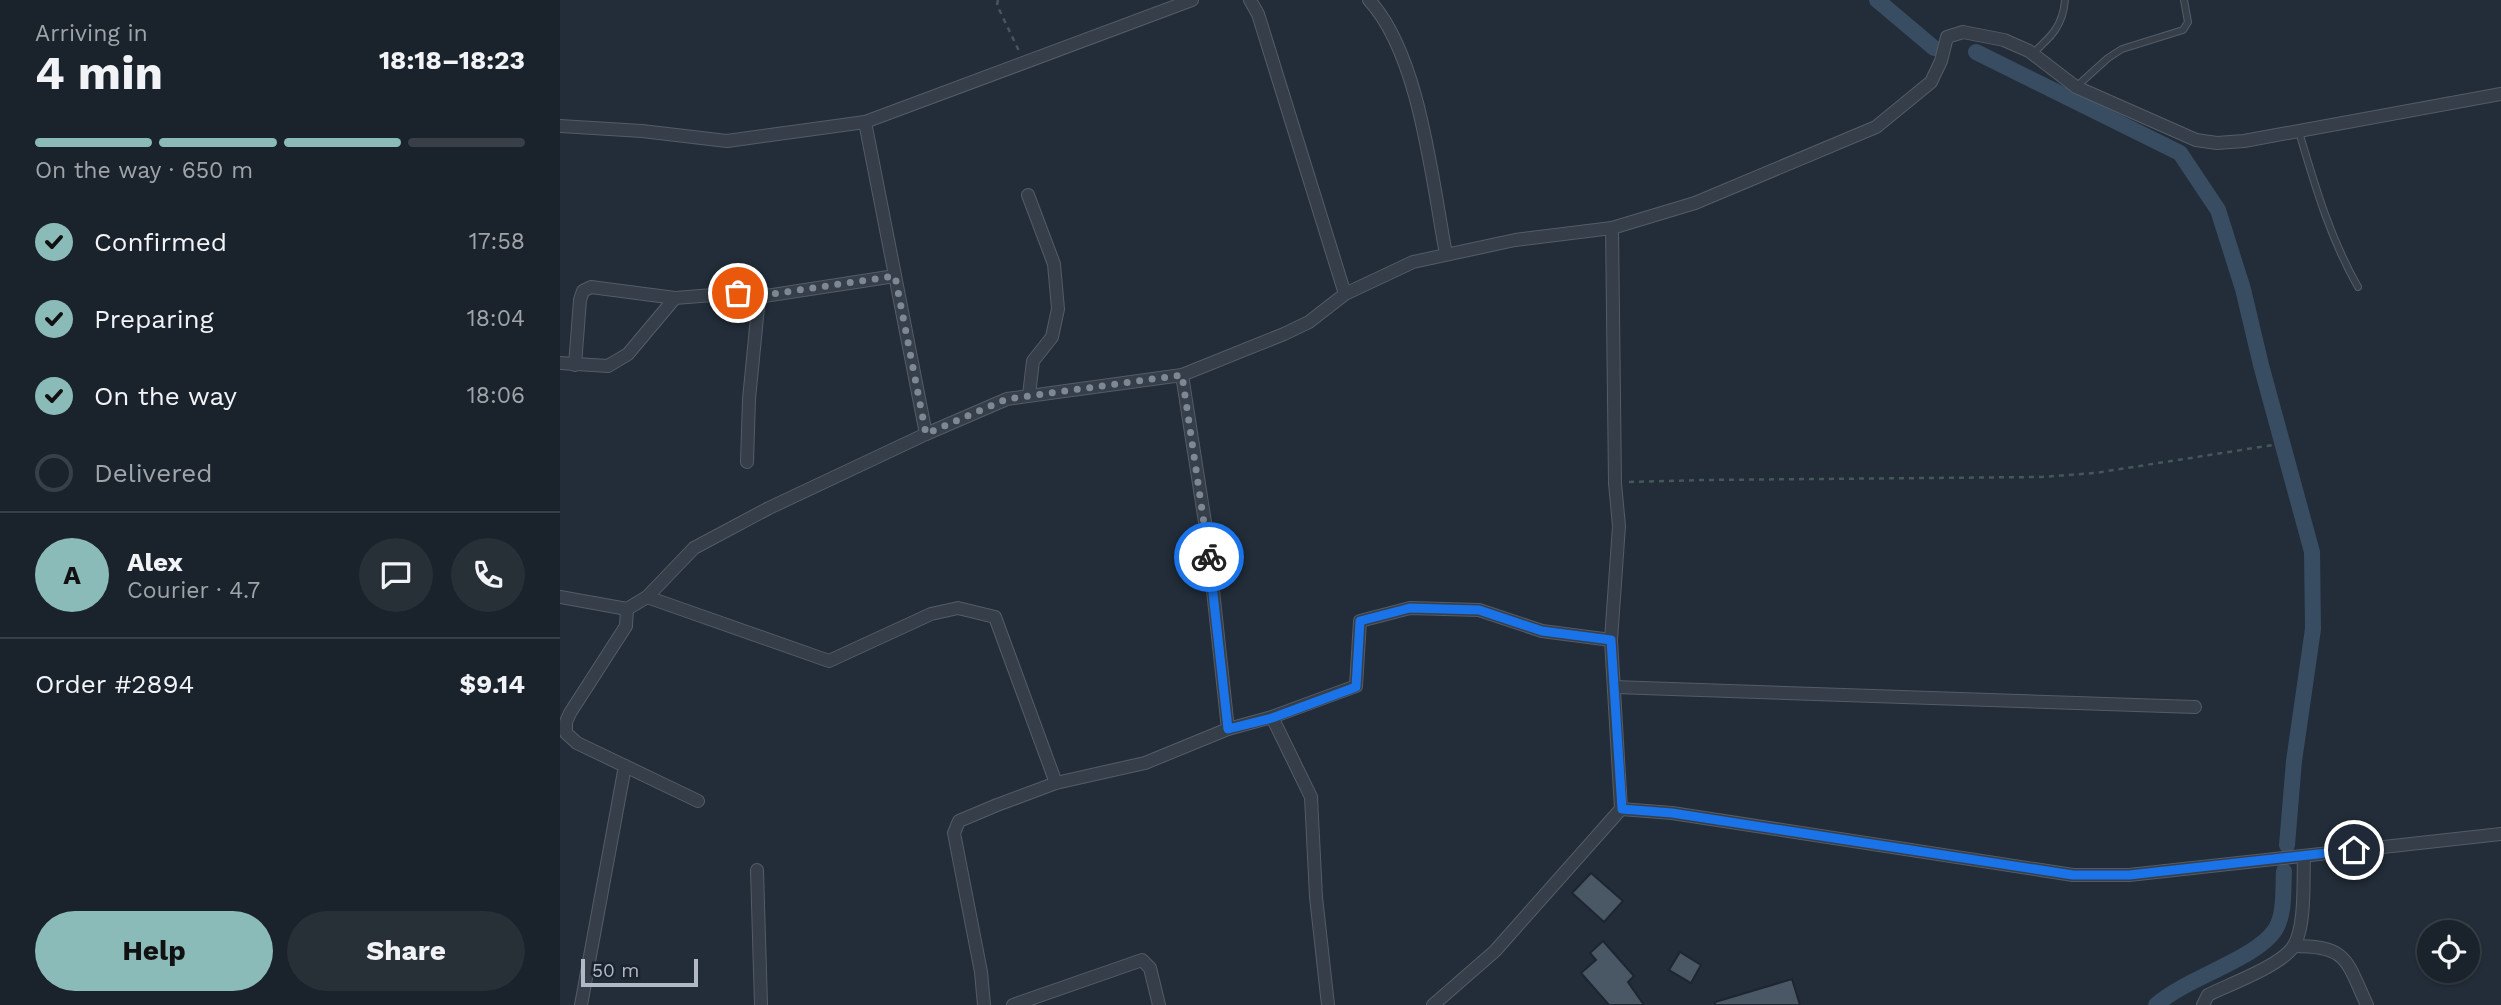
<!DOCTYPE html>
<html lang="en">
<head>
<meta charset="utf-8">
<style>
	body { margin:0; font-family:"Work Sans",sans-serif; background:#272f37; color:#f1f3f6; height:100vh; display:flex; flex-direction:column; font-size:26px; white-space:nowrap }
	* { box-sizing:border-box; margin:0 }
	p { font-size:23px; color:#9fa4a9 }
	.icon { flex:none; width:38px; height:38px; fill:none; stroke:currentColor; stroke-width:2; stroke-linecap:round; stroke-linejoin:round }
	.map { position:relative; flex:1; overflow:hidden }
	.drawer { display:flex; flex-direction:column; background:#1a222b; width:560px }
	.drawer>* { flex:none }
	.controls { position:absolute; left:1857px; top:920px; display:grid; gap:14px }
	.controls a { display:grid; place-items:center; width:63px; height:63px; border-radius:50%; background:#1a222b; box-shadow:0 2px 5px #0004,0 0 0 2px #383f47; font-size:35px }
	.scale { position:absolute; left:21px; bottom:18px; width:117px; box-sizing:border-box; padding-left:7px; border:4px solid #b0b9c5; border-top:0; font-size:19px; line-height:24px; white-space:nowrap; color:#b0b9c5; -webkit-text-stroke:5px #1b242e; paint-order:stroke }
	.pin { position:absolute; display:grid; place-items:center; width:60px; height:60px; color:#fff; margin:-30px; border:4px solid #fff; border-radius:50%; box-shadow:0 2px 7px #0007 }
	.courier { position:absolute; display:grid; place-items:center; width:70px; height:70px; margin:-35px; border:5px solid #1a73e8; border-radius:50%; background:#fff; color:#222; box-shadow:0 2px 9px #0007 }
	.overview em { font-style:normal; font-weight:700 }
	.overview div { display:flex; flex-direction:column-reverse }
	.overview { display:flex; align-items:center; justify-content:space-between; height:119px; padding:0 35px }
	h1 { font-size:46px; font-weight:700; line-height:52px }
	.bar { display:grid; grid-template-columns:repeat(4,1fr); gap:10px 7px; align-content:center; height:84px; padding:0 35px }
	.bar i { height:9px; border-radius:5px; background:#383f47 }
	.bar .selected { background:#8bbbb9 }
	.bar p { grid-column:span 4 }
	.line { display:flex; align-items:center; gap:18px; padding:0 35px; border-top:2px solid #383f47 }
	.line div { flex:1 }
	.round { display:grid; place-items:center; flex:none; width:74px; height:74px; border-radius:37px; background:#272f37 }
	ol { padding:0 35px; list-style:none }
	li { display:flex; align-items:center; gap:21px; height:77px }
	li p { margin-inline-start:auto }
	li .icon { padding:7px; border-radius:50%; background:#8bbbb9; color:#111; stroke-width:4 }
	li:last-child { color:#9fa4a9 }
	li i { width:38px; height:38px; border:4px solid #383f47; border-radius:50% }
	.action { display:flex; gap:14px; margin-top:auto; padding:14px 35px }
	.action a { flex:1; height:80px; border-radius:42px; background:#8bbbb9; color:#111; font-size:28px; font-weight:700; line-height:80px; text-align:center }
	.action a+a { background:#272f37; color:#f1f3f6 }
	main { display:flex; flex:1; min-height:0 }
	.map>svg:first-child { display:block }
	.lines { fill:none; stroke-linecap:round; stroke-linejoin:round }
	.canal { stroke:#384c62; stroke-width:16 }
	.building { fill:#4a5765; stroke:#1d2630; stroke-width:2 }
	.service-casing { stroke:#535c67; stroke-width:8 }
	.minor-casing { stroke:#535c67; stroke-width:14 }
	.path { stroke:#445759; stroke-width:2.5; stroke-dasharray:5 5; stroke-linecap:butt }
	.service { stroke:#363f49; stroke-width:6 }
	.minor { stroke:#363f49; stroke-width:12 }
	.done { stroke:#7e8894; stroke-width:7; stroke-dasharray:0 12.6 }
	.route { stroke:#1a73e8; stroke-width:9 }
</style>
</head>
<body>
<main>
<section class="drawer">
<div class="overview"><div><h1>4 min</h1><p>Arriving in</p></div><em>18:18–18:23</em></div>
<div class="bar"><i class="selected"></i><i class="selected"></i><i class="selected"></i><i></i><p>On the way · 650 m</p></div>
<ol>
<li><svg class="icon" aria-label="check" viewBox="0 0 24 24"><path d="M5 12l5 5 9-10"/></svg>Confirmed<p>17:58</p></li>
<li><svg class="icon" aria-label="check" viewBox="0 0 24 24"><path d="M5 12l5 5 9-10"/></svg>Preparing<p>18:04</p></li>
<li><svg class="icon" aria-label="check" viewBox="0 0 24 24"><path d="M5 12l5 5 9-10"/></svg>On the way<p>18:06</p></li>
<li><i></i>Delivered</li>
</ol>
<div class="line" style="height:126px"><b class="round" style="background:#8bbbb9;color:#111">A</b><div><b>Alex</b><p>Courier · 4.7</p></div><a class="round"><svg class="icon" aria-label="chat" viewBox="0 0 24 24"><path d="M4 5h16v11H9l-5 4z"/></svg></a><a class="round"><svg class="icon" aria-label="phone" viewBox="0 0 24 24"><path d="M5 4h4l2 5-3 2q2 4 5 5l2-3 5 2v4C11 20 4 13 5 4z"/></svg></a></div>
<div class="line" style="height:91px"><div>Order #2894</div><b>$9.14</b></div>
<div class="action"><a>Help</a><a>Share</a></div>
</section>
<div class="map">
<svg width="1941" height="1005" viewBox="0 0 1941 1005">
	<rect width="100%" height="100%" fill="#222d39"/>
	<g class="lines">
		<g class="canal">
			<polyline points="1317,0 1374,48"/>
			<polyline points="1416,52 1620,153 1658,210 1683,289 1701,365 1752,552 1753,629 1734,761 1727,845"/>
			<path d="M1596 1005C1626 978 1696 959 1715 930 1725 915 1723 889 1724 871"/>
		</g>
	</g>
	<g class="building">
		<polygon points="1031,873 1063,901 1044,922 1012,893"/>
		<polygon points="1043,941 1074,976 1068,982 1084,1005 1049,1005 1021,973 1036,960 1030,953"/>
		<polygon points="1120,952 1141,965 1131,983 1109,970"/>
		<polygon points="1232,979 1240,1005 1155,1005 1155,1002"/>
	</g>
	<g class="lines">
		<g class="service-casing">
			<g id="service">
				<path d="M1472 54C1491 37 1503 26 1505 0"/>
				<polyline points="1517,86 1548,58 1562,49 1623,30 1628,22 1624,0"/>
				<path d="M1739 132C1755 186 1770 238 1798 287"/>
			</g>
		</g>
		<g class="minor-casing">
			<g id="minor">
				<polyline points="690,0 698,14 785,294"/>
				<path d="M809 0C860 55 872 181 886 254"/>
				<polyline points="305,122 366,434"/>
				<polyline points="0,126 82,131 167,141 305,122 632,0"/>
				<polyline points="468,195 494,264 498,309 492,337 473,361 469,395"/>
				<polyline points="199,297 335,276"/>
				<polyline points="0,363 48,366 68,354 115,298 178,293 199,297 189,399 187,462"/>
				<polyline points="15,365 20,300 23,291 31,287 115,298"/>
				<polyline points="622,375 647,535 668,729"/>
				<polyline points="0,597 67,609 87,597 134,548 209,508 366,434 447,399 622,375 724,334 749,322 785,294 853,262 955,240 1052,228 1135,203 1316,127 1371,82 1381,61 1387,37 1403,32 1444,40 1469,51 1516,87 1636,140 1657,143 1684,141 1941,94"/>
				<polyline points="87,597 269,661 371,614 398,608 435,617 496,783"/>
				<polyline points="67,609 66,626 10,713 6,722 6,733 17,743 138,801"/>
				<polyline points="1054,687 1635,707"/>
				<polyline points="712,717 751,797 756,897 768,1005"/>
				<polyline points="1061,809 1112,813 1513,875 1569,875 1941,834"/>
				<polyline points="197,870 201,1005"/>
				<path d="M1734 946C1788 946 1786 960 1807 1005"/>
				<polyline points="21,1005 65,766"/>
				<polyline points="424,1005 421,972 394,833 399,821 437,805 496,783 585,763 668,729 712,717 796,686 800,621 850,608 919,610 982,631 1051,640"/>
				<polyline points="453,1005 582,960 590,968 599,1005"/>
				<polyline points="873,1005 935,951 1061,809 1051,640 1059,526 1055,483 1052,228"/>
				<path d="M1643 1005 1648 995C1670 984 1720 966 1733 947 1746 928 1743 880 1744 856"/>
			</g>
		</g>
		<g class="path">
			<polyline points="438,0 437,5 459,51"/>
			<polyline points="1069,482 1143,480 1481,477 1535,473 1713,445"/>
		</g>
		<use href="#service" class="service"/>
		<use href="#minor" class="minor"/>
	</g>
	<g class="lines">
		<polyline class="done" points="178,293 198,296 335,276 366,434 447,399 622,375 649,557"/>
		<polyline class="route" points="649,557 668,729 712,718 796,687 800,621 850,608 919,610 982,631 1051,640 1062,809 1112,813 1513,875 1569,875 1794,850"/>
	</g>
</svg>
<div class="controls">
<a><svg class="icon" aria-label="locate" viewBox="0 0 24 24"><circle cx="12" cy="12" r="6"/><path d="M12 2v4M12 18v4M2 12h4M18 12h4"/></svg></a>
</div>
<div class="scale">50 m</div>
<div class="pin" style="left:178px;top:293px;background:#ea580c"><svg class="icon" aria-label="bag" viewBox="0 0 24 24"><path d="M5 8h14l-1 12H6zM9 8a3 3 0 0 1 6 0"/></svg></div>
<div class="pin" style="left:1794px;top:850px;background:#1f2937"><svg class="icon" aria-label="home" viewBox="0 0 24 24"><path d="M3 11l9-7 9 7M6 9v11h12V9"/></svg></div>
<div class="courier" style="left:649px;top:557px"><svg class="icon" aria-label="bike" viewBox="0 0 24 24"><circle cx="6" cy="16" r="4"/><circle cx="18" cy="16" r="4"/><path d="M6 16l4-8h5l3 8M10 8l3 8H6M13 5h3"/></svg></div>
</div>
</main>
</body>
</html>
